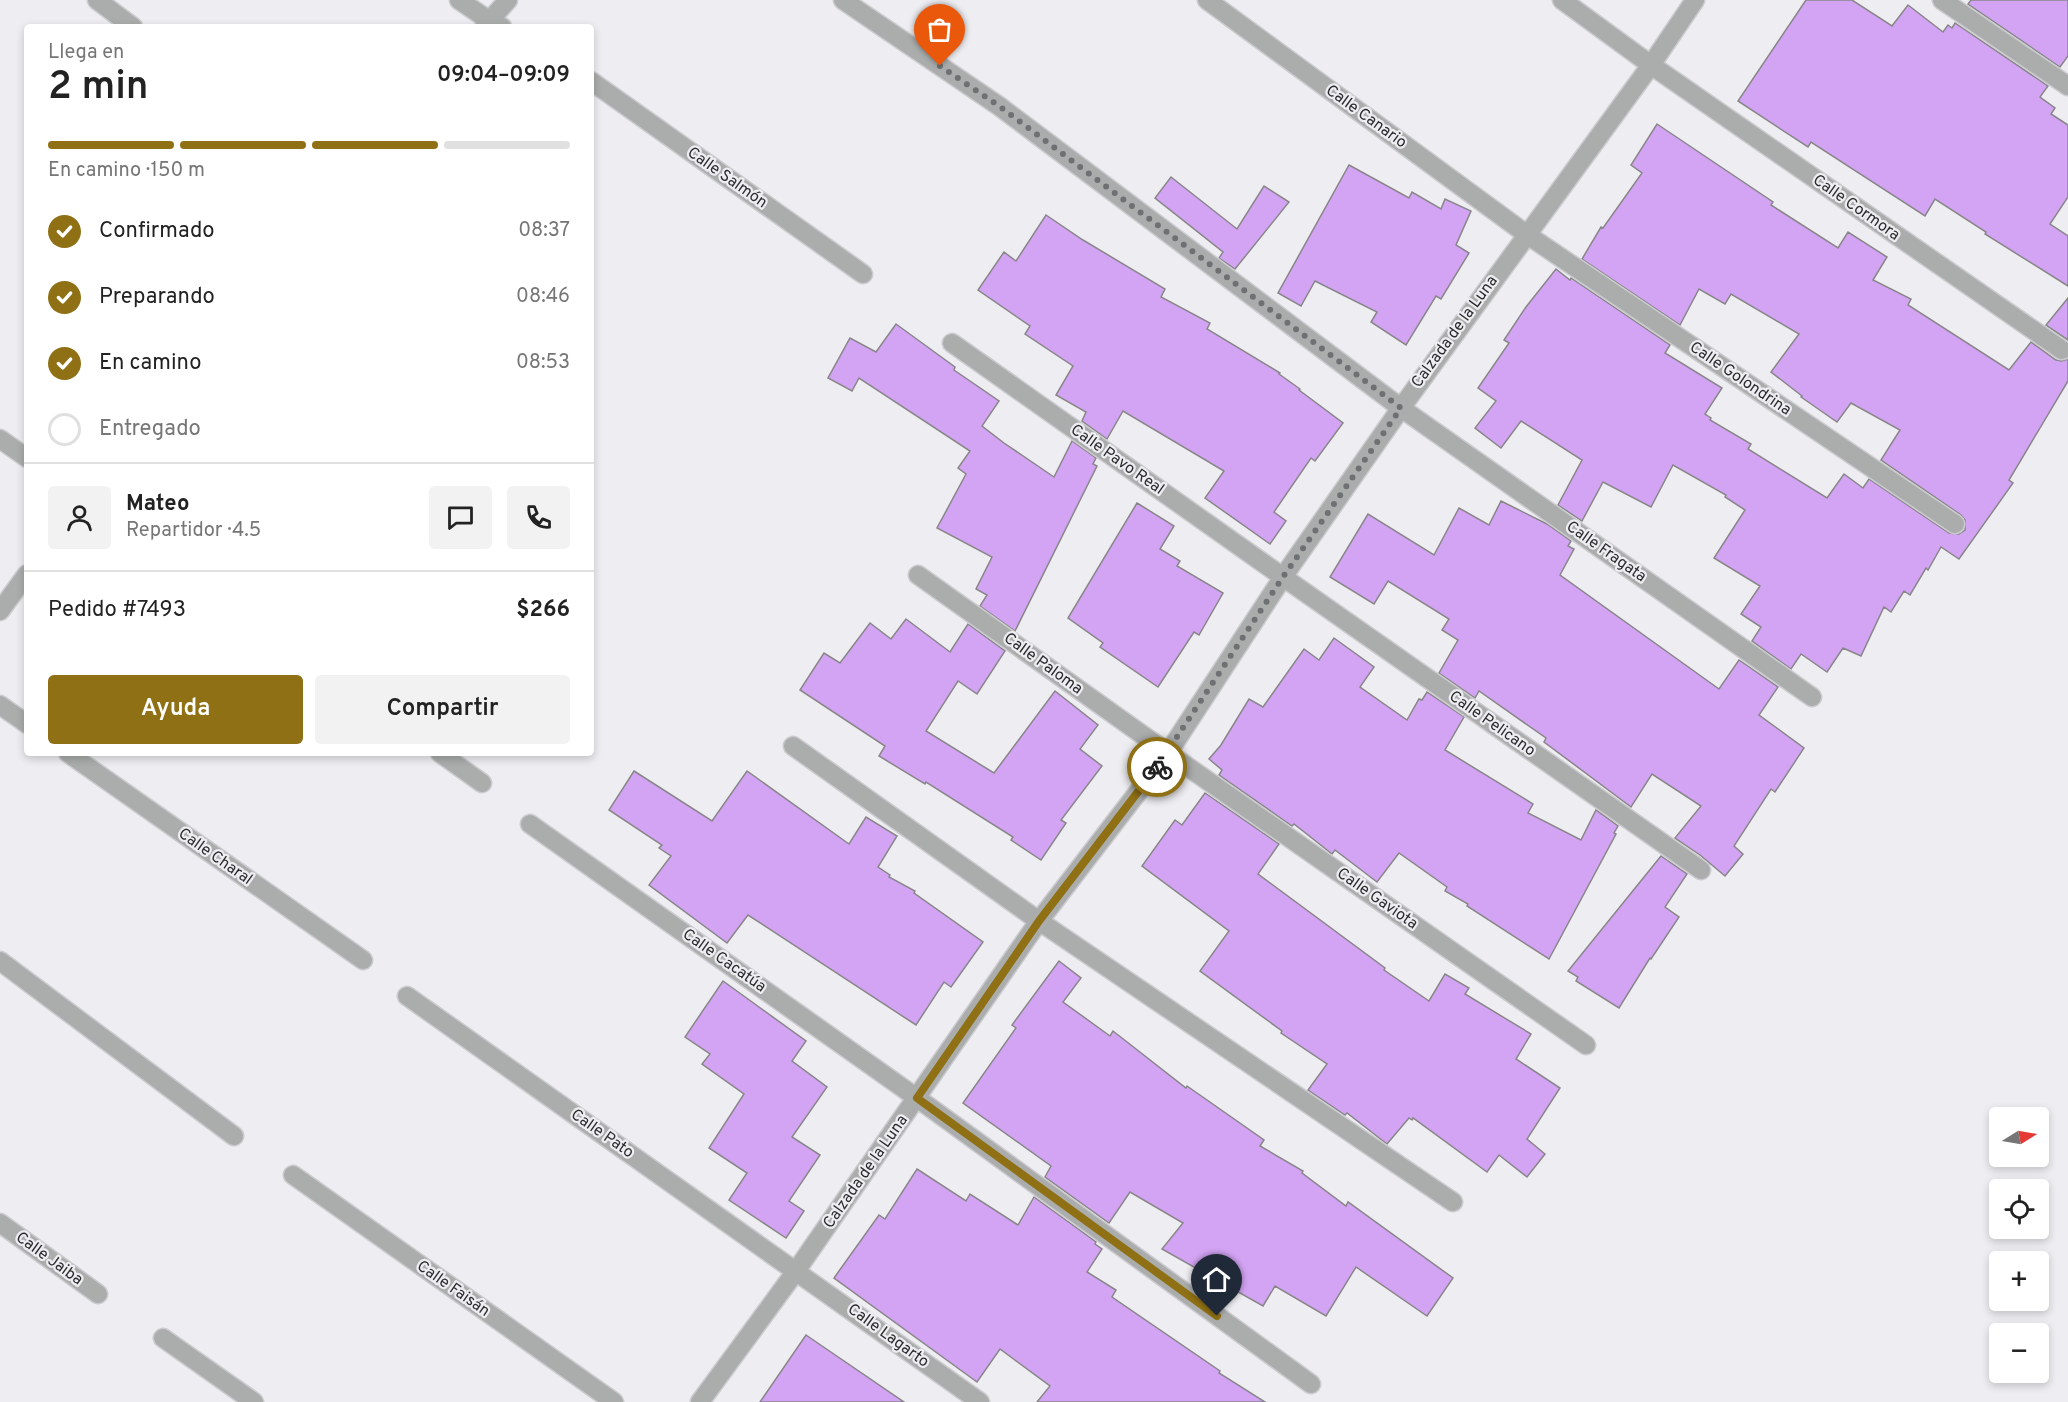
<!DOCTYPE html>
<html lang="es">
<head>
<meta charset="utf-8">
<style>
	body { margin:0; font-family:Overpass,sans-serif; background:#f2f2f2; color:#222; height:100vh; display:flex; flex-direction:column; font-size:22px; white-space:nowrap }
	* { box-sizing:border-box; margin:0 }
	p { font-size:20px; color:#767676 }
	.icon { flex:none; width:33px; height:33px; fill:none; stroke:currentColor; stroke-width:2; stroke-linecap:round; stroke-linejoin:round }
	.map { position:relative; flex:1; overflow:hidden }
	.details { position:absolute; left:24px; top:24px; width:570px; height:732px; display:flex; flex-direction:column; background:#fff; border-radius:6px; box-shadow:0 3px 9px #0003 }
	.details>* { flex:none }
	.needle { width:39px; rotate:79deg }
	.buttons { position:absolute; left:1989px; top:1107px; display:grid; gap:12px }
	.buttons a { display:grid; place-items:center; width:60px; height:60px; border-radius:6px; background:#fff; box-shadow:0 3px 9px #0003; font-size:30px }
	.pin { position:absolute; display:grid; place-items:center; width:51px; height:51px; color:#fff; margin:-62px -26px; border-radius:50% 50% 50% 0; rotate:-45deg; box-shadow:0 0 6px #0007 }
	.pin .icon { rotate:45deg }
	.courier { position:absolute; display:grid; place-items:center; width:60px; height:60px; margin:-30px; border:4px solid #8f7014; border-radius:50%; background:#fff; color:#222; box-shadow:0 2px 8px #0007 }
	.summary em { font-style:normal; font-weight:600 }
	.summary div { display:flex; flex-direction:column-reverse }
	.summary { display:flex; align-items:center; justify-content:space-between; height:102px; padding:0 24px }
	h1 { font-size:39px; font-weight:600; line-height:45px }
	.bar { display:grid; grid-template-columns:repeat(4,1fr); gap:9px 6px; align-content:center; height:72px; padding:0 24px }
	.bar i { height:8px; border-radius:4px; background:#e0e0e0 }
	.bar .active { background:#8f7014 }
	.bar p { grid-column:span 4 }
	.line { display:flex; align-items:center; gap:15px; padding:0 24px; border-top:2px solid #e0e0e0 }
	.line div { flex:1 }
	.round { display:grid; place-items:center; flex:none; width:63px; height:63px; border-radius:6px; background:#f2f2f2 }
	ol { padding:0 24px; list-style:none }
	li { display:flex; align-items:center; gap:18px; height:66px }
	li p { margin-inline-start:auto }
	li .icon { padding:6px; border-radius:50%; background:#8f7014; color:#fff; stroke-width:4 }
	li:last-child { color:#767676 }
	li i { width:33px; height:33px; border:3px solid #e0e0e0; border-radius:50% }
	.button { display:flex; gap:12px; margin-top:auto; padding:12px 24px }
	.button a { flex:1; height:69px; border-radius:6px; background:#8f7014; color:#fff; font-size:24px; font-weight:600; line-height:69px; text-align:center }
	.button a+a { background:#f2f2f2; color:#222 }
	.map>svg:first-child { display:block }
	.building { fill:#d3a4f4; stroke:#888689; stroke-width:1.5 }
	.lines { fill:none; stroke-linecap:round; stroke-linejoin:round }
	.minor-casing { stroke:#cbcbcf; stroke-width:21 }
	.tertiary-casing { stroke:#cbcbcf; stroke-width:21 }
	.minor { stroke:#abadad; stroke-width:18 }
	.tertiary { stroke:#abadad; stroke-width:18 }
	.done { stroke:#6f7072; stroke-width:6; stroke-dasharray:0 10.8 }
	.route { stroke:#8f7014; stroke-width:8 }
	.labels { text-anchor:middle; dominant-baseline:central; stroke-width:4.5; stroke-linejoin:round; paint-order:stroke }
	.street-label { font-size:16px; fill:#2b2c2d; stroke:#eeeef2 }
</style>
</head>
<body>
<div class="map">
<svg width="2068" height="1402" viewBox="0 0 2068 1402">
	<rect width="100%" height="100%" fill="#eeeef2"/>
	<g class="building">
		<polygon points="1806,0 1852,0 1892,26 1908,5 1943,32 1948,25 1952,28 1955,23 2048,86 2040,97 2055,108 2051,114 2068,125 2068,197 2050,224 2068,236 2068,286 1985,234 1986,232 1935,199 1925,216 1811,142 1808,147 1738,101"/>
		<polygon points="1971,0 2068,0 2068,56 2060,67 1968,4"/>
		<polygon points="1657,124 1773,202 1771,205 1838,248 1848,232 1887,257 1873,280 1911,299 1908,305 2009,370 2031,342 2056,360 2062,361 2068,359 2068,381 2009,480 2013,483 1959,559 1941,547 1928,570 1926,568 1910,595 1904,591 1891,612 1884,607 1861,656 1843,648 1827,672 1801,654 1791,669 1752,641 1761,627 1741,614 1760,586 1714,558 1745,510 1725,497 1726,495 1673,465 1651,507 1603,482 1582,521 1558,505 1582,460 1521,421 1501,448 1475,428 1496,401 1478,388 1509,343 1504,340 1526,307 1556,269 1570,280 1571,278 1670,345 1665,353 1722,388 1705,414 1711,418 1710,420 1751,444 1748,449 1827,498 1844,474 1863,488 1869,479 1949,533 1959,534 1965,530 1965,520 1961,515 1881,460 1900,430 1851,403 1837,422 1801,397 1802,396 1771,372 1799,334 1731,294 1725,304 1699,289 1680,325 1582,259 1601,227 1603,228 1642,173 1631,165"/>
		<polygon points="1349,165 1409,198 1412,192 1441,209 1445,199 1471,211 1456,245 1469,253 1441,299 1436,296 1406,345 1371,322 1377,312 1315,281 1301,306 1278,293"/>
		<polygon points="1171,177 1237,229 1264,186 1289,202 1235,269 1219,258 1223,252 1155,198"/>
		<polygon points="1046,215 1083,240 1165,289 1161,297 1210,323 1207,329 1280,373 1279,374 1300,389 1299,390 1343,423 1315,461 1311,458 1274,512 1286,521 1270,544 1205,498 1224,471 1123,411 1107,439 1082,421 1086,412 1056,395 1073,366 1025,334 1030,326 978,290 1004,252 1016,261"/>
		<polygon points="2068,298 2068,340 2046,325"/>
		<polygon points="896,324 955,367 954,370 999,401 982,426 1004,443 1054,477 1072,441 1096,458 1093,464 1097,466 1015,631 980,606 987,595 976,589 992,557 937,528 966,474 958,468 970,451 859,378 852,391 828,378 850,338 876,352"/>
		<polygon points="1501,501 1547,524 1571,541 1568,546 1574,549 1560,575 1719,689 1739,660 1778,687 1759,715 1804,748 1775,792 1771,789 1734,846 1743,854 1725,876 1700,855 1675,838 1701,806 1652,774 1631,807 1544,742 1546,738 1479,691 1475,698 1439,673 1458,640 1442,630 1449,619 1388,581 1374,604 1330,577 1368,514 1434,555 1459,508 1489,525"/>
		<polygon points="1137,503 1174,526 1160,549 1180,561 1177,566 1223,593 1199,635 1194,632 1158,687 1100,647 1103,643 1068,618"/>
		<polygon points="906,619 950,652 968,624 1005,651 977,694 958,681 926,731 994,773 1055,691 1098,725 1080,749 1102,766 1061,820 1066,823 1041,860 1011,840 1013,837 926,782 925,784 879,756 885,746 800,690 824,653 840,663 870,623 891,639"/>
		<polygon points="1334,638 1374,667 1360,687 1407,720 1419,699 1422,700 1427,692 1464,717 1445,750 1533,804 1528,813 1581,840 1596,810 1618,826 1614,833 1616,834 1549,959 1467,906 1468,904 1445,891 1447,887 1399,853 1377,882 1335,850 1332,854 1294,824 1292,826 1219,775 1222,770 1209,759 1221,745 1249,699 1263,707 1304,649 1319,660"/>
		<polygon points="634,771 712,821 747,771 849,844 866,817 897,836 878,867 890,875 889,877 915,891 914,893 983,942 951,987 944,982 916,1025 748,915 727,943 649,885 671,856 659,848 662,845 609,810"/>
		<polygon points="1205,793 1279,844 1258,874 1385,968 1384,970 1429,1001 1445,974 1469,988 1465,994 1531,1034 1516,1059 1560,1088 1527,1139 1545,1154 1527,1177 1499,1155 1487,1172 1413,1118 1412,1120 1409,1118 1387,1144 1347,1113 1345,1115 1308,1090 1327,1064 1281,1033 1282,1031 1200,971 1229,931 1142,866 1175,820 1182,825"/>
		<polygon points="1661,856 1687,874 1665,907 1679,917 1651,959 1650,958 1619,1008 1576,981 1578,977 1568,971"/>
		<polygon points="1059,961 1081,978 1063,1002 1110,1036 1113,1031 1186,1088 1187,1086 1264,1140 1260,1146 1303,1171 1302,1173 1346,1206 1348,1202 1453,1278 1427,1316 1356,1267 1326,1316 1275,1286 1263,1306 1162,1249 1183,1223 1130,1192 1109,1223 1045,1177 1051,1166 963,1103 1016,1028 1012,1025"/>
		<polygon points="723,981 806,1041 792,1061 827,1087 792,1137 820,1155 789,1201 804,1211 786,1238 729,1200 747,1173 709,1148 744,1094 702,1064 710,1054 685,1037"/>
		<polygon points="917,1169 966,1201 970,1194 1018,1225 1034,1197 1096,1242 1095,1244 1102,1249 1087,1272 1116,1290 1112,1297 1220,1371 1219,1373 1265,1402 1037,1402 1050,1386 1000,1349 977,1382 834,1278 879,1215 885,1219"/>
		<polygon points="806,1335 904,1402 760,1402"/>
	</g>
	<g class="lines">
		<g class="minor-casing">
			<g id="minor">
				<polyline points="97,0 133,27"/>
				<polyline points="459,0 490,21 502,27"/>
				<polyline points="843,0 999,106 1401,408 1812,697"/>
				<polyline points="1207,0 1526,234 1955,524"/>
				<polyline points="1562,0 1651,65 2062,350"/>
				<polyline points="1942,0 2068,86"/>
				<polyline points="591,81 863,274"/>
				<polyline points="952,343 1283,577 1701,870"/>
				<polyline points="0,439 27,458"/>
				<polyline points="918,575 1168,753 1586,1045"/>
				<polyline points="0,705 27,724"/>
				<polyline points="793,746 1039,921 1453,1202"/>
				<polyline points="68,753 363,960"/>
				<polyline points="440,753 482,783"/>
				<polyline points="530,824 917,1098 1311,1384"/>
				<polyline points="0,961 234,1136"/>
				<polyline points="407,996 980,1402"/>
				<polyline points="293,1175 614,1402"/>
				<polyline points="0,1223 98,1294"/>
				<polyline points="163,1338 254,1402"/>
				<polyline points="700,1402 796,1271 1039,921 1168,753 1283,577 1401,408 1651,65 1695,0"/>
			</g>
		</g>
		<g class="tertiary-casing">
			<g id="tertiary">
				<polyline points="484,27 508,0"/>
				<polyline points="0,611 27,574"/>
			</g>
		</g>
		<use href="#minor" class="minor"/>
		<use href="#tertiary" class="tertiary"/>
	</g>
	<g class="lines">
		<polyline class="done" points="940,66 999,106 1401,408 1283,577 1157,767"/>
		<polyline class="route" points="1157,767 1039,921 917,1098 1217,1316"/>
	</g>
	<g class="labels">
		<g class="street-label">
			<text transform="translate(1366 117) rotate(36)">Calle Canario</text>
			<text transform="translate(727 178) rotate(35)">Calle Salmón</text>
			<text transform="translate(1856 208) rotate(35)">Calle Cormora</text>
			<text transform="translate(1455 332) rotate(-54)">Calzada de la Luna</text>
			<text transform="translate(1740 379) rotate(34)">Calle Golondrina</text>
			<text transform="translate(1117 460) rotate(35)">Calle Pavo Real</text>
			<text transform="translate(1606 552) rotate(35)">Calle Fragata</text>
			<text transform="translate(1043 664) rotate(36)">Calle Paloma</text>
			<text transform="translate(1492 724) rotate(35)">Calle Pelicano</text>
			<text transform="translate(215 857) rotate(35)">Calle Charal</text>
			<text transform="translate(1377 899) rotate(35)">Calle Gaviota</text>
			<text transform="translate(724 961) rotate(35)">Calle Cacatúa</text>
			<text transform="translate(602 1134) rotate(35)">Calle Pato</text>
			<text transform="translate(866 1172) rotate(-55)">Calzada de la Luna</text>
			<text transform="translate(49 1259) rotate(36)">Calle Jaiba</text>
			<text transform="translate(453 1289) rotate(35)">Calle Faisán</text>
			<text transform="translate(888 1336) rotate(36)">Calle Lagarto</text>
		</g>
	</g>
</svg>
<div class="buttons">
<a><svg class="needle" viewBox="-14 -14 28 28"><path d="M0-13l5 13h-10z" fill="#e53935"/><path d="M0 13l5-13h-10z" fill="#767676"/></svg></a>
<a><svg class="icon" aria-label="locate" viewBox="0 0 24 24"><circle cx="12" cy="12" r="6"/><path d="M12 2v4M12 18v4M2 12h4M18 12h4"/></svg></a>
<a>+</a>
<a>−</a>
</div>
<div class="pin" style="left:940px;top:66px;background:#ea580c"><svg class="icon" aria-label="bag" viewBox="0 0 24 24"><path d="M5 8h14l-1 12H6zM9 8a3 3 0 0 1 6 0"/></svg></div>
<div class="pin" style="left:1217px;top:1316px;background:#1f2937"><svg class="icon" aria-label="home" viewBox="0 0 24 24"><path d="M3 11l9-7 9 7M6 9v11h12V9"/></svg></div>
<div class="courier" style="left:1157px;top:767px"><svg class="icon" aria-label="bike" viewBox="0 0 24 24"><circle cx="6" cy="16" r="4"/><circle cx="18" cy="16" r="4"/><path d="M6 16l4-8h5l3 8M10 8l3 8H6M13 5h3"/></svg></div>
<section class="details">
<div class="summary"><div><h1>2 min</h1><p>Llega en</p></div><em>09:04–09:09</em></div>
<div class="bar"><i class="active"></i><i class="active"></i><i class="active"></i><i></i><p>En camino · 150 m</p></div>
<ol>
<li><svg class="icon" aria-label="check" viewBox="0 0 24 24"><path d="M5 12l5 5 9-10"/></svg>Confirmado<p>08:37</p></li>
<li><svg class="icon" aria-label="check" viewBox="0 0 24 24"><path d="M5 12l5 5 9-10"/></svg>Preparando<p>08:46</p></li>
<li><svg class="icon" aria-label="check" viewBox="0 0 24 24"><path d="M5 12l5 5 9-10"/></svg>En camino<p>08:53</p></li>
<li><i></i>Entregado</li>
</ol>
<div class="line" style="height:108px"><a class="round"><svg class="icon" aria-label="person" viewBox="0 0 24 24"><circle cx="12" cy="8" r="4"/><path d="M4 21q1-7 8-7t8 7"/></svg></a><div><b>Mateo</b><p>Repartidor · 4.5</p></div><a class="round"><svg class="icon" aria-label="chat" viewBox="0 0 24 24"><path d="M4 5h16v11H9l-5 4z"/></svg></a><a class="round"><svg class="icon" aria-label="phone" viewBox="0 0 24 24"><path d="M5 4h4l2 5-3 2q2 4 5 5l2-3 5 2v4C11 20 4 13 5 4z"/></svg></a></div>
<div class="line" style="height:78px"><div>Pedido #7493</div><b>$266</b></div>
<div class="button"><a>Ayuda</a><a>Compartir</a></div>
</section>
</div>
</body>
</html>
